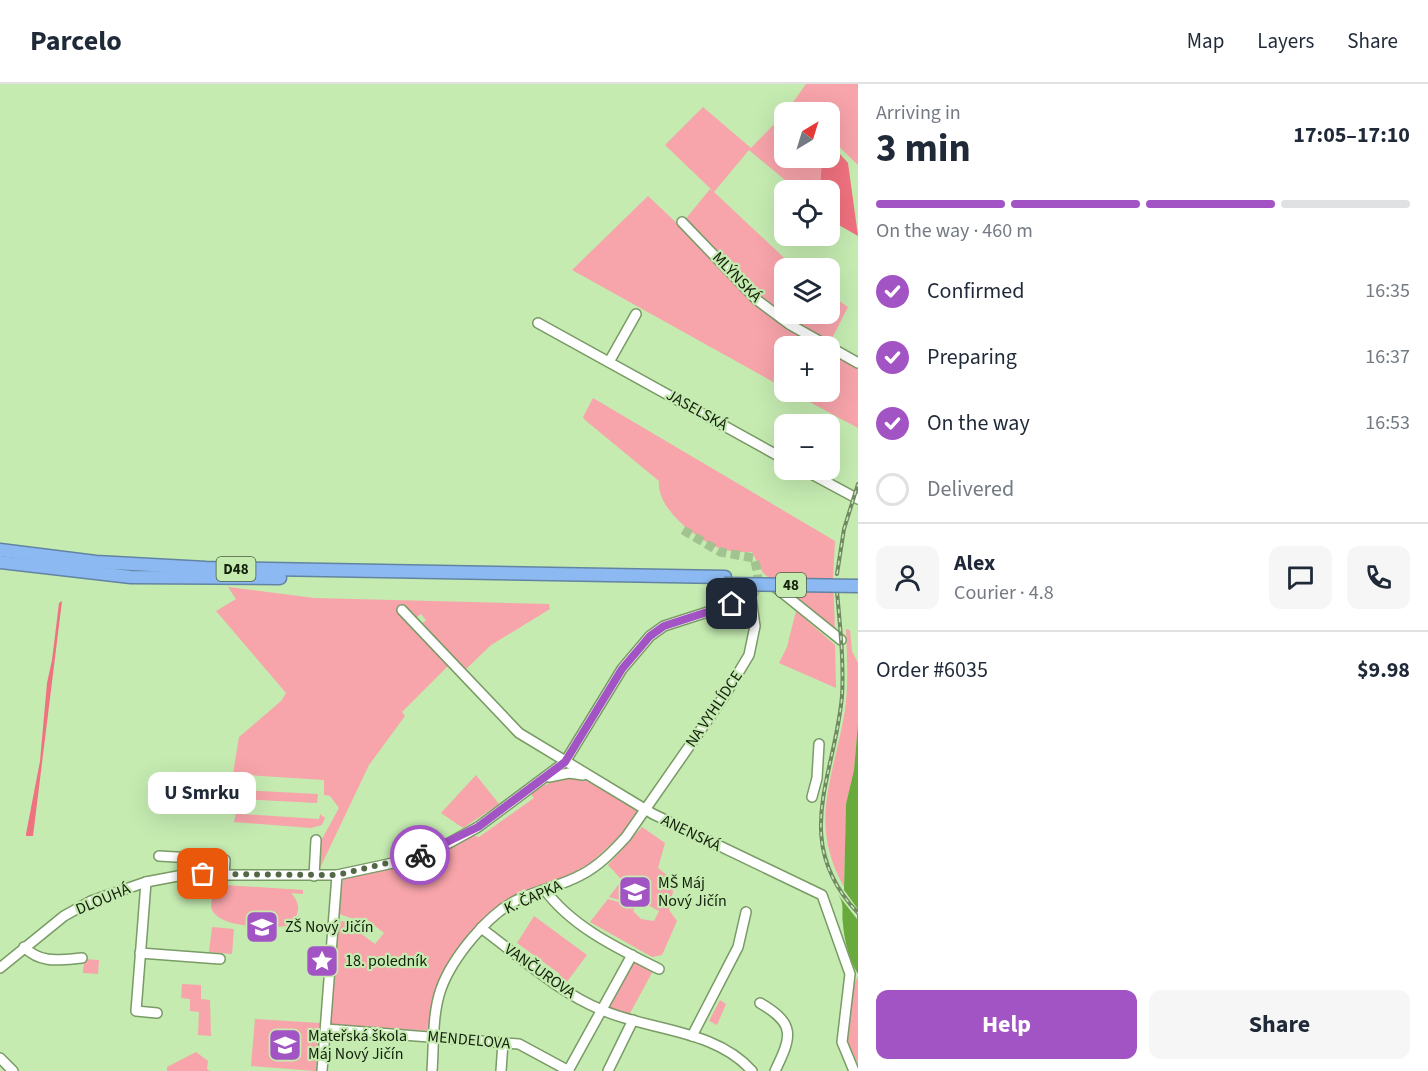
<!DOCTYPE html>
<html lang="en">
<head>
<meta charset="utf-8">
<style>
	body { margin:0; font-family:"Source Sans 3",sans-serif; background:#f6f6f7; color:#1f2937; height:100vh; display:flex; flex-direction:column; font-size:22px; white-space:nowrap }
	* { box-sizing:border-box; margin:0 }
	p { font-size:20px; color:#747a83 }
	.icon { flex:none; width:33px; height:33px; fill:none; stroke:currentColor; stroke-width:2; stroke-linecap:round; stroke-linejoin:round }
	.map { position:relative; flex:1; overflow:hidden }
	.side { display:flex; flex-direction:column; background:#fff; width:570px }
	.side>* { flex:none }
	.needle { width:39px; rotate:38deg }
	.tools { position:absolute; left:774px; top:18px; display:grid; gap:12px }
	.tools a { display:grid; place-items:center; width:66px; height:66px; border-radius:12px; background:#fff; box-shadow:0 6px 24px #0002; font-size:30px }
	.pin { position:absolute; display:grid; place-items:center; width:51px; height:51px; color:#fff; margin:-26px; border-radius:12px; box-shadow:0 3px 9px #0006 }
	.courier { position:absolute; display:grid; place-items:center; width:60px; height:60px; margin:-30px; border:4px solid #a354c4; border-radius:50%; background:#fff; color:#222; box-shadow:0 2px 8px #0007 }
	.bubble { position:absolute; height:42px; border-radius:12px; background:#fff; box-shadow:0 6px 24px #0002; font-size:20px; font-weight:700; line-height:42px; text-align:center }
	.headline em { font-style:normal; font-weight:700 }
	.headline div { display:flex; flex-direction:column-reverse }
	.headline { display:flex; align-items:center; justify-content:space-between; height:102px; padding:0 18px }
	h1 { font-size:39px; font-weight:700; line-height:45px }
	.bar { display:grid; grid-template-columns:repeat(4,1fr); gap:9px 6px; align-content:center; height:72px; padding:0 18px }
	.bar i { height:8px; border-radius:4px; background:#e0e1e3 }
	.bar .selected { background:#a354c4 }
	.bar p { grid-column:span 4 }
	.line { display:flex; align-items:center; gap:15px; padding:0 18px; border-top:2px solid #e0e1e3 }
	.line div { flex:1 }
	.round { display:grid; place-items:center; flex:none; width:63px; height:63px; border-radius:12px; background:#f6f6f7 }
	ol { padding:0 18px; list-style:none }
	li { display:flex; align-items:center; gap:18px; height:66px }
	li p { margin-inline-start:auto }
	li .icon { padding:6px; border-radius:50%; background:#a354c4; color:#fff; stroke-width:4 }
	li:last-child { color:#747a83 }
	li i { width:33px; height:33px; border:3px solid #e0e1e3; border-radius:50% }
	.primary-button { display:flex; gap:12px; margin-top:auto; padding:12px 18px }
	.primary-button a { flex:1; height:69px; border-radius:12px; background:#a354c4; color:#fff; font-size:24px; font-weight:700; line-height:69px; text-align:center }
	.primary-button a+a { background:#f6f6f7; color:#1f2937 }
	header { display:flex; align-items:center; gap:36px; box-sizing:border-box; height:84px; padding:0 30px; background:#fff; border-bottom:2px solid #e0e1e3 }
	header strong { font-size:28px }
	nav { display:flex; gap:33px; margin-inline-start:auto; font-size:21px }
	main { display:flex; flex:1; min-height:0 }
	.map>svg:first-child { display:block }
	.green { fill:#f7a4aa }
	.forest { fill:#f0717f }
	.water { fill:#69aa3d }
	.pier { fill:#c5ebb1 }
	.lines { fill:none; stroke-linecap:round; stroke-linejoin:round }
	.minor-tunnel { stroke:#a2c390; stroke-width:9; stroke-dasharray:9 4.5; stroke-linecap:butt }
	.minor-casing { stroke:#799b65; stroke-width:12 }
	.highway-casing { stroke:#6284a2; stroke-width:15 }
	.minor { stroke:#fff; stroke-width:9 }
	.highway { stroke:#8cb9f2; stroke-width:12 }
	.rail-casing { stroke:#6f8961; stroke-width:4 }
	.rail { stroke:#c5ebb1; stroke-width:1.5; stroke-dasharray:4.5; stroke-linecap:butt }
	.highway-bridge-casing { stroke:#6284a2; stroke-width:15; stroke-linecap:butt }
	.highway-bridge { stroke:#8cb9f2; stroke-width:12 }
	.done { stroke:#526846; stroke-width:6; stroke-dasharray:0 10.8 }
	.route { stroke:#a354c4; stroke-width:8 }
	.labels { text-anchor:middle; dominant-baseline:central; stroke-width:4.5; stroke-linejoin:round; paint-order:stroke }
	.shield { fill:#c5ebb1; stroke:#495e3e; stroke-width:1.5 }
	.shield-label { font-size:15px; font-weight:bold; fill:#14210c }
	.street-label { font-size:16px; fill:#14210c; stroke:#c5ebb1 }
	.poi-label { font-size:16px; fill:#14210c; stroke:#c5ebb1; text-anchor:start }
</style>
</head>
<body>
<header>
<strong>Parcelo</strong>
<nav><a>Map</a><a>Layers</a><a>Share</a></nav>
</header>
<main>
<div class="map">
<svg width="858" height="987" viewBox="0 0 858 987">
	<rect width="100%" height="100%" fill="#c5ebb1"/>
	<g class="green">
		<polygon points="806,0 858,0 858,81 830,54 830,28 786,28"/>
		<polygon points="703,23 751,64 784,30 784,74 822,74 820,106 797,106 749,66 714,108 795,184 784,184 784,230 830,230 830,211 848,223 828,262 784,262 784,304 572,186 648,112 683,145 684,137 710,105 713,107 665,61"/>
		<polygon points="830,266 858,283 858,344 791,308 830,308"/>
		<path d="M593 314 835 457 833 493 835 548 763 489 752 468C742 468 729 468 719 464 696 455 656 424 659 397L585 336 583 333Z"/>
		<polygon points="228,503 314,514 549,520 550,525 491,561 463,588 419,542 426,536 421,530 413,536 401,528 448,582 402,628 405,632 369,681 320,784 322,755 339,724 330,712 324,711 324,696 233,690 239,653 281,617 286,609 216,527 236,515"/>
		<polygon points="796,527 835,561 836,604 779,579 787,563"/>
		<path d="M846 545 850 546 852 567 858 579V640L854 686 846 720 844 803C809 740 832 698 844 632 849 604 847 574 846 545Z"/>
		<polygon points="476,691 499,720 463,744 441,729"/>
		<polygon points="569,693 590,698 636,725 638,729 616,756 589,780 557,797 510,815 482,836 446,886 430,947 331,940 337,840 342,837 355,841 356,846 375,860 384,849 365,834 360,837 339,830 343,795 470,751 479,753 534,714 530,709 557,695"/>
		<polygon points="241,706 318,710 317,719 240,715"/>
		<polygon points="240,725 241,730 319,735 320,730 325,734 322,741 311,744 234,738 236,728"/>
		<polygon points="642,743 665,759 658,784 675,798 669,826 677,837 662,871 652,873 590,838 608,815 635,823 633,827 641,835 654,837 659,827 646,820 648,815 640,813 633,820 609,813 622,796 608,781"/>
		<path d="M209 800 303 806V810L291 809C302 820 300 833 287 842 270 844 210 845 211 820 212 813 216 808 221 804L209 803Z"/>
		<polygon points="534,832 587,871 566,899 556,893 560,890 517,859"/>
		<polygon points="212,843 234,845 232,870 209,868"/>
		<polygon points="84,875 99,876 98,890 83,889"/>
		<polygon points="634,876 653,887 629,931 608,924"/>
		<polygon points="858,892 858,980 847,957 854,901"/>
		<polygon points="182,900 201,901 201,915 210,916 211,952 198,951 199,928 190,927 190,915 181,914"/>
		<polygon points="720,916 726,920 717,941 709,937"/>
		<polygon points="255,935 320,939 316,987 251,982"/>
		<polygon points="196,968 208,977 207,985 210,987 167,987 167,983"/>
	</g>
	<g class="forest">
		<polygon points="830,59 848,79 858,152 830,136 830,106 820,106 822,74 830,74"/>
		<polygon points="62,517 33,752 26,752 26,750 40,677 47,599 52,576 59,519"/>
	</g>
	<path class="water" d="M858 640V890C850 878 844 856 843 840 841 829 845 822 839 812L844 806 846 720 854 686Z"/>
	<polygon class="pier" points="844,806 857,824 857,835 839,812"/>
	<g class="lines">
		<path class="minor-tunnel" d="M683 446 720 468 754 474C758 489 761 501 751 514"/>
		<g class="minor-casing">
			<g id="minor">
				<polyline points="682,138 757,216 789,240 858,279"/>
				<polyline points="538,239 784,375"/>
				<polyline points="609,278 636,230"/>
				<polyline points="804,386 858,415"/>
				<polyline points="774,502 841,556"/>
				<polyline points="402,526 519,649 653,730 822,811 850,890 842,958 854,987"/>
				<polyline points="549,693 569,689 583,691"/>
				<polyline points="812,713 817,694 819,660"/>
				<polyline points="159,772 225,776 224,791"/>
				<polyline points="314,792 316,756"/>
				<polyline points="146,798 136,927 157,929"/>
				<path d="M545 806C572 843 619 865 659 885"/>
				<path d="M481 844C519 872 558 908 602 926 650 947 715 945 752 987"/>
				<path d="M24 863C41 880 59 876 82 874"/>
				<polyline points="140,869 220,875"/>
				<path d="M0 884 64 832 91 817 146 798 183 791H337L407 776 449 759 478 743 565 678 622 585 650 552 664 542 751 514 755 542 749 571 725 611 626 753C613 767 599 782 581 791 561 802 538 806 517 816 488 830 452 874 441 905 432 930 434 961 432 987"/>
				<path d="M760 919C796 940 792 952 775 987"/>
				<polyline points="326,945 519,960 569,987"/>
				<polyline points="692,952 738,863 746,828"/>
				<polyline points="0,974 13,987"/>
				<polyline points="322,987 337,791"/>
				<polyline points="501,987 503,958"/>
				<polyline points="568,987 632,871"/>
				<polyline points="608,987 633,936"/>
			</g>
		</g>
		<g class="highway-casing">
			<g id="highway">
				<polyline points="0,466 96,478 206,484 725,493"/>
				<polyline points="0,478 131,493 280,494"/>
			</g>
		</g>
		<use href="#minor" class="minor"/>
		<use href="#highway" class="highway"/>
		<g class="rail-casing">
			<g id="rail">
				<polyline points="837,490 844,445 858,400"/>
				<path d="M837 507C840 542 844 578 842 612 835 693 790 757 858 829"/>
			</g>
		</g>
		<use href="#rail" class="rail"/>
		<g class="highway-bridge-casing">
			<polyline id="highway-bridge" points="724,500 858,502"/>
		</g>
		<use href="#highway-bridge" class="highway-bridge"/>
	</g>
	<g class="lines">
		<polyline class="done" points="203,790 337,791 420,771"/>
		<polyline class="route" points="420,771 478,743 565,678 622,585 650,552 664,542 732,520"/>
	</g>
	<defs>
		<g id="school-square" transform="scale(1.725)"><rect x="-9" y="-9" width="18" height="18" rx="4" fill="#a354c4" stroke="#c5ebb1"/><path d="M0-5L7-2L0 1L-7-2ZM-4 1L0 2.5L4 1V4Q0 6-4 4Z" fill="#fff"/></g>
		<g id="sight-square" transform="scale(1.725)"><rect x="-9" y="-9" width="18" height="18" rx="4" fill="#a354c4" stroke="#c5ebb1"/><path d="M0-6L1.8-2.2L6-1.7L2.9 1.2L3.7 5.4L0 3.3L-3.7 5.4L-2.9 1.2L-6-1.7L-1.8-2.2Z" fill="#fff"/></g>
	</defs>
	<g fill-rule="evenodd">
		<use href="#school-square" x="635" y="808"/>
		<use href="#school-square" x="262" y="843"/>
		<use href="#sight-square" x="322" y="877"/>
		<use href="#school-square" x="285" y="961"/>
	</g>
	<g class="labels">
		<g class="shield">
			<rect x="216.5" y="473" width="39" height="24" rx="4.5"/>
			<rect x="776" y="489" width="30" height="24" rx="4.5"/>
		</g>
		<g class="shield-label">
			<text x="236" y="485">D48</text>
			<text x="791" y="501">48</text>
		</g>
		<g class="street-label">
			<text transform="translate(737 193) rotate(46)">MLÝNSKÁ</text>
			<text transform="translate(697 326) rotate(29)">JASELSKÁ</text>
			<text transform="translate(714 625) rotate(-56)">NA VYHLÍDCE</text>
			<text transform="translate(691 749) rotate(26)">ANENSKÁ</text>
			<text transform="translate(533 813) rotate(-24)">K. ČAPKA</text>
			<text transform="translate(103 815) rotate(-23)">DLOUHÁ</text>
			<text transform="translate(540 887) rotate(35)">VANČUROVA</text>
			<text transform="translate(469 956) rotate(5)">MENDELOVA</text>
		</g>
		<g class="poi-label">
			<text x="658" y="799">MŠ Máj<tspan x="658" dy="18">Nový Jičín</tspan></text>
			<text x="285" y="843">ZŠ Nový Jičín</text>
			<text x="345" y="877">18. poledník</text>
			<text x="308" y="952">Mateřská škola<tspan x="308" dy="18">Máj Nový Jičín</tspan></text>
		</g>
	</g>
</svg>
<div class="tools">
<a><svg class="needle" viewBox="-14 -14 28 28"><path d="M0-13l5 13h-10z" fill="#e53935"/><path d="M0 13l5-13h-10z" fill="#747a83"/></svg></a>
<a><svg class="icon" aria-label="locate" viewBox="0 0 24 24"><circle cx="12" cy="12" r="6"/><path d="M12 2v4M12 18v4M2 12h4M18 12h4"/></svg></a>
<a><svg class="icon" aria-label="layers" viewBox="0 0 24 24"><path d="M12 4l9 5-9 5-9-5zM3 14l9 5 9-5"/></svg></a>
<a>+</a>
<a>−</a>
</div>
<div class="pin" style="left:203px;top:790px;background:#ea580c"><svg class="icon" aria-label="bag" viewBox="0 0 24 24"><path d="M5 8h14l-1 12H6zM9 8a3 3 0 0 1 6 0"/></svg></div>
<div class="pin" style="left:732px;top:520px;background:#1f2937"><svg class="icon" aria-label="home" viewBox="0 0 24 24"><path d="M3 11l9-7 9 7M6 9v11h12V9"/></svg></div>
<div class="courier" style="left:420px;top:771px"><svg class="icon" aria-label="bike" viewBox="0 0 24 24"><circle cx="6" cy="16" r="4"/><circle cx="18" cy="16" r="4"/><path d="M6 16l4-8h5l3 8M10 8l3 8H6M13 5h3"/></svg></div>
<div class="bubble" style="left:148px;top:688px;width:108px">U Smrku</div>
</div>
<section class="side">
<div class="headline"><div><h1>3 min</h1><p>Arriving in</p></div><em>17:05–17:10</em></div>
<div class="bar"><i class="selected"></i><i class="selected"></i><i class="selected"></i><i></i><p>On the way · 460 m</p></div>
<ol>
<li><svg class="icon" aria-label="check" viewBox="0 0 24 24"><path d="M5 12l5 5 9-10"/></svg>Confirmed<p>16:35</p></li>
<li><svg class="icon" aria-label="check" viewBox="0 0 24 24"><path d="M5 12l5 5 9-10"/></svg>Preparing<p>16:37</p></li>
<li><svg class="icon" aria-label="check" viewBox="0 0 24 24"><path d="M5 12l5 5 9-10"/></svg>On the way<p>16:53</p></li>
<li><i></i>Delivered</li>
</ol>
<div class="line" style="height:108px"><a class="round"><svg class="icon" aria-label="person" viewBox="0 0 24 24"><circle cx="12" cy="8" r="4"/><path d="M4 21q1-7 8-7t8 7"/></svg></a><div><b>Alex</b><p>Courier · 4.8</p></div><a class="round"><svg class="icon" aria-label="chat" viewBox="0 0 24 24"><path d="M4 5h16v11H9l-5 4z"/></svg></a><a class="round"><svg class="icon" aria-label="phone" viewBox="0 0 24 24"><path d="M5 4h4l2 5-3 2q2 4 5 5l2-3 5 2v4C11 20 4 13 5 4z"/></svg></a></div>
<div class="line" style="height:78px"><div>Order #6035</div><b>$9.98</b></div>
<div class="primary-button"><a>Help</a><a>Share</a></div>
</section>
</main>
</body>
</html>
